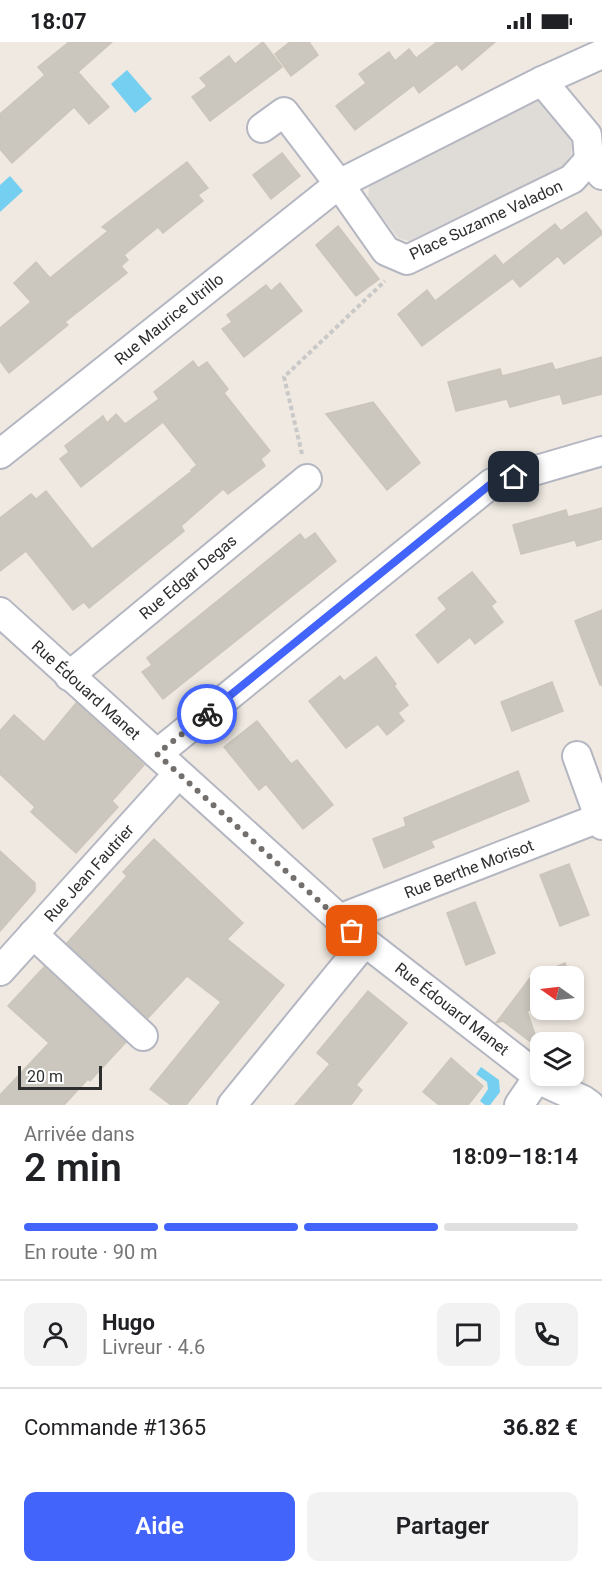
<!DOCTYPE html>
<html lang="fr">
<head>
<meta charset="utf-8">
<style>
	body { margin:0; font-family:Roboto,sans-serif; background:#f2f2f2; color:#202124; height:100vh; display:flex; flex-direction:column; font-size:22px; white-space:nowrap }
	* { box-sizing:border-box; margin:0 }
	p { font-size:20px; color:#757577 }
	.icon { flex:none; width:33px; height:33px; fill:none; stroke:currentColor; stroke-width:2; stroke-linecap:round; stroke-linejoin:round }
	.map { position:relative; height:1063px; overflow:hidden }
	.sheet { display:flex; flex-direction:column; background:#fff; flex:1 }
	.sheet>* { flex:none }
	.needle { width:39px; rotate:284deg }
	.fabs { position:absolute; left:530px; top:924px; display:grid; gap:12px }
	.fabs a { display:grid; place-items:center; width:54px; height:54px; border-radius:12px; background:#fff; box-shadow:0 3px 9px #0003; font-size:30px }
	.scale { position:absolute; left:18px; bottom:15px; width:84px; box-sizing:border-box; padding-left:6px; border:3px solid #2e2e2e; border-top:0; font-size:16px; line-height:21px; white-space:nowrap; color:#2e2e2e; -webkit-text-stroke:4px #fff; paint-order:stroke }
	.pin { position:absolute; display:grid; place-items:center; width:51px; height:51px; color:#fff; margin:-26px; border-radius:12px; box-shadow:0 3px 9px #0006 }
	.courier { position:absolute; display:grid; place-items:center; width:60px; height:60px; margin:-30px; border:4px solid #4264fb; border-radius:50%; background:#fff; color:#222; box-shadow:0 2px 8px #0007 }
	.head em { font-style:normal; font-weight:600 }
	.head div { display:flex; flex-direction:column-reverse }
	.head { display:flex; align-items:center; justify-content:space-between; height:102px; padding:0 24px }
	h1 { font-size:39px; font-weight:600; line-height:45px }
	.bar { display:grid; grid-template-columns:repeat(4,1fr); gap:9px 6px; align-content:center; height:72px; padding:0 24px }
	.bar i { height:8px; border-radius:4px; background:#e0e0e0 }
	.bar .active { background:#4264fb }
	.bar p { grid-column:span 4 }
	.line { display:flex; align-items:center; gap:15px; padding:0 24px; border-top:2px solid #e0e0e0 }
	.line div { flex:1 }
	.round { display:grid; place-items:center; flex:none; width:63px; height:63px; border-radius:12px; background:#f2f2f2 }
	.action { display:flex; gap:12px; margin-top:auto; padding:12px 24px }
	.action a { flex:1; height:69px; border-radius:12px; background:#4264fb; color:#fff; font-size:24px; font-weight:600; line-height:69px; text-align:center }
	.action a+a { background:#f2f2f2; color:#202124 }
	.status { display:flex; justify-content:space-between; align-items:center; height:42px; padding:0 30px; background:#fff; direction:ltr }
	.status svg { height:16px; fill:currentColor }
	.map>svg:first-child { display:block }
	.plaza { fill:#dfdcd8 }
	.water { fill:#75cff0 }
	.building { fill:#cbc7bf; stroke:#cbc5ba; stroke-width:1.5 }
	.lines { fill:none; stroke-linecap:round; stroke-linejoin:round }
	.street-casing { stroke:#b4b7c1; stroke-width:32 }
	.path { stroke:#c9c9c9; stroke-width:4; stroke-dasharray:4.5 3; stroke-linecap:butt }
	.street { stroke:#fff; stroke-width:28 }
	.done { stroke:#726f6d; stroke-width:6; stroke-dasharray:0 10.8 }
	.route { stroke:#4264fb; stroke-width:8 }
	.labels { text-anchor:middle; dominant-baseline:central; stroke-width:4.5; stroke-linejoin:round; paint-order:stroke }
	.street-label { font-size:16px; fill:#2e2e2e; stroke:#fff }
</style>
</head>
<body>
<div class="status"><b>18:07</b><svg viewBox="0 0 49 12"><path d="M0 12V9h3v3zM5 12V6h3v6zM10 12V3h3v9zM15 12V0h3v12zM26 1h20v11H26zM47 4h2v5h-2z"/></svg></div>
<div class="map">
<svg width="602" height="1063" viewBox="0 0 602 1063">
	<rect width="100%" height="100%" fill="#efe9e1"/>
	<polygon class="plaza" points="536,55 572,99 571,113 561,126 409,199 398,196 368,156 369,146 378,133"/>
	<g class="water">
		<polygon points="127,28 152,57 135,71 111,42"/>
		<polygon points="10,134 23,149 0,170 0,143"/>
		<polygon points="481,1025 499,1038 500,1050 490,1063 485,1063 480,1059 488,1047 487,1040 476,1032"/>
	</g>
	<g class="building">
		<polygon points="69,0 112,0 78,30 109,65 89,82 74,65 12,121 0,107 0,72 45,33 38,25"/>
		<polygon points="263,0 282,25 210,79 192,55 207,44 200,36 229,14 235,22"/>
		<polygon points="290,0 309,0 318,13 291,34 275,12"/>
		<polygon points="437,0 495,0 462,28 457,22 419,51 414,43 355,88 336,64 366,41 359,32 389,10 395,19 409,7 416,16"/>
		<polygon points="282,111 300,134 271,157 253,133"/>
		<polygon points="187,120 208,146 198,153 203,159 163,191 158,185 124,213 128,218 121,224 127,231 65,280 68,283 9,331 0,319 0,286 31,260 14,241 36,220 50,236 108,189 102,185"/>
		<polygon points="586,170 602,190 602,192 564,222 558,214 520,245 510,233 513,236 422,304 398,272 427,248 435,259 495,213 503,223 555,182 561,189"/>
		<polygon points="338,184 379,237 356,254 316,203"/>
		<polygon points="280,241 302,269 244,315 222,287 232,280 227,273 266,243 271,249"/>
		<polygon points="602,315 602,352 563,362 560,352 510,365 507,357 456,369 448,340 500,327 502,334 552,321 555,328"/>
		<polygon points="193,319 198,326 207,320 228,347 224,351 270,409 261,417 265,424 228,452 223,447 181,484 184,489 89,566 84,560 73,568 26,509 0,529 0,476 31,452 36,457 46,449 92,507 192,429 191,428 197,423 163,380 81,445 60,417 69,410 65,404 103,374 107,381 116,372 125,382 159,357 154,350"/>
		<polygon points="373,360 420,421 387,448 326,372"/>
		<polygon points="602,466 602,497 577,504 575,498 521,512 513,483 566,468 568,475"/>
		<polygon points="315,491 336,519 163,657 142,630 152,623 147,616 300,492 305,498"/>
		<polygon points="472,530 496,560 491,564 503,580 475,602 470,595 438,621 416,593 447,567 438,556"/>
		<polygon points="602,568 602,643 600,643 575,579"/>
		<polygon points="376,615 396,642 394,644 408,663 398,671 404,679 387,693 378,682 346,706 309,659 340,634 344,639"/>
		<polygon points="552,640 563,669 512,689 501,660"/>
		<polygon points="76,661 144,723 112,759 118,765 76,811 31,770 35,765 0,732 0,689 14,673 44,700"/>
		<polygon points="257,679 291,722 297,718 333,763 303,787 266,742 259,748 224,705"/>
		<polygon points="518,729 529,759 431,799 434,805 384,826 373,797 406,784 404,776"/>
		<polygon points="154,797 243,881 227,897 284,943 186,1063 171,1063 150,1047 221,960 187,934 148,976 67,901 127,834 123,830"/>
		<polygon points="0,809 35,841 35,849 0,889"/>
		<polygon points="569,822 589,873 560,884 540,833"/>
		<polygon points="475,860 495,911 466,923 447,871"/>
		<polygon points="565,921 570,934 540,934 540,964 527,969 540,1007 503,979 496,981 530,936"/>
		<polygon points="44,925 126,1000 90,1039 88,1037 64,1063 0,1063 0,1053 49,1001 8,964"/>
		<polygon points="368,949 407,981 356,1043 362,1048 351,1063 295,1063 330,1022 317,1011"/>
		<polygon points="451,1016 483,1044 468,1063 439,1063 423,1050"/>
	</g>
	<g class="lines">
		<g class="street-casing">
			<g id="street">
				<polyline points="542,39 587,93 589,118 602,133"/>
				<polyline points="262,86 284,70 339,142 386,209 407,218 572,137 589,118"/>
				<polyline points="0,412 339,142 542,39 602,12"/>
				<polyline points="0,570 365,900 548,1042 583,1058 590,1063"/>
				<polyline points="69,634 307,437"/>
				<polyline points="157,712 492,441 602,409"/>
				<polyline points="577,714 602,783"/>
				<polyline points="339,877 599,776"/>
				<polyline points="33,892 143,994"/>
				<polyline points="0,929 178,732"/>
				<polyline points="232,1063 365,900"/>
				<polyline points="519,1063 538,1035"/>
			</g>
		</g>
		<polyline class="path" points="302,412 284,335 385,239"/>
		<use href="#street" class="street"/>
	</g>
	<g class="lines">
		<polyline class="done" points="207,672 157,712 352,889"/>
		<polyline class="route" points="207,672 492,441 514,435"/>
	</g>
	<g class="labels">
		<g class="street-label">
			<text transform="translate(486 178) rotate(-25)">Place Suzanne Valadon</text>
			<text transform="translate(169 277) rotate(-39)">Rue Maurice Utrillo</text>
			<text transform="translate(188 535) rotate(-40)">Rue Edgar Degas</text>
			<text transform="translate(86 648) rotate(42)">Rue Édouard Manet</text>
			<text transform="translate(469 827) rotate(-21)">Rue Berthe Morisot</text>
			<text transform="translate(89 831) rotate(-48)">Rue Jean Fautrier</text>
			<text transform="translate(452 967) rotate(38)">Rue Édouard Manet</text>
		</g>
	</g>
</svg>
<div class="fabs">
<a><svg class="needle" viewBox="-14 -14 28 28"><path d="M0-13l5 13h-10z" fill="#e53935"/><path d="M0 13l5-13h-10z" fill="#757577"/></svg></a>
<a><svg class="icon" aria-label="layers" viewBox="0 0 24 24"><path d="M12 4l9 5-9 5-9-5zM3 14l9 5 9-5"/></svg></a>
</div>
<div class="scale">20 m</div>
<div class="pin" style="left:352px;top:889px;background:#ea580c"><svg class="icon" aria-label="bag" viewBox="0 0 24 24"><path d="M5 8h14l-1 12H6zM9 8a3 3 0 0 1 6 0"/></svg></div>
<div class="pin" style="left:514px;top:435px;background:#1f2937"><svg class="icon" aria-label="home" viewBox="0 0 24 24"><path d="M3 11l9-7 9 7M6 9v11h12V9"/></svg></div>
<div class="courier" style="left:207px;top:672px"><svg class="icon" aria-label="bike" viewBox="0 0 24 24"><circle cx="6" cy="16" r="4"/><circle cx="18" cy="16" r="4"/><path d="M6 16l4-8h5l3 8M10 8l3 8H6M13 5h3"/></svg></div>
</div>
<section class="sheet">
<div class="head"><div><h1>2 min</h1><p>Arrivée dans</p></div><em>18:09–18:14</em></div>
<div class="bar"><i class="active"></i><i class="active"></i><i class="active"></i><i></i><p>En route · 90 m</p></div>
<div class="line" style="height:108px"><a class="round"><svg class="icon" aria-label="person" viewBox="0 0 24 24"><circle cx="12" cy="8" r="4"/><path d="M4 21q1-7 8-7t8 7"/></svg></a><div><b>Hugo</b><p>Livreur · 4.6</p></div><a class="round"><svg class="icon" aria-label="chat" viewBox="0 0 24 24"><path d="M4 5h16v11H9l-5 4z"/></svg></a><a class="round"><svg class="icon" aria-label="phone" viewBox="0 0 24 24"><path d="M5 4h4l2 5-3 2q2 4 5 5l2-3 5 2v4C11 20 4 13 5 4z"/></svg></a></div>
<div class="line" style="height:78px"><div>Commande #1365</div><b>36.82 €</b></div>
<div class="action"><a>Aide</a><a>Partager</a></div>
</section>
</body>
</html>
